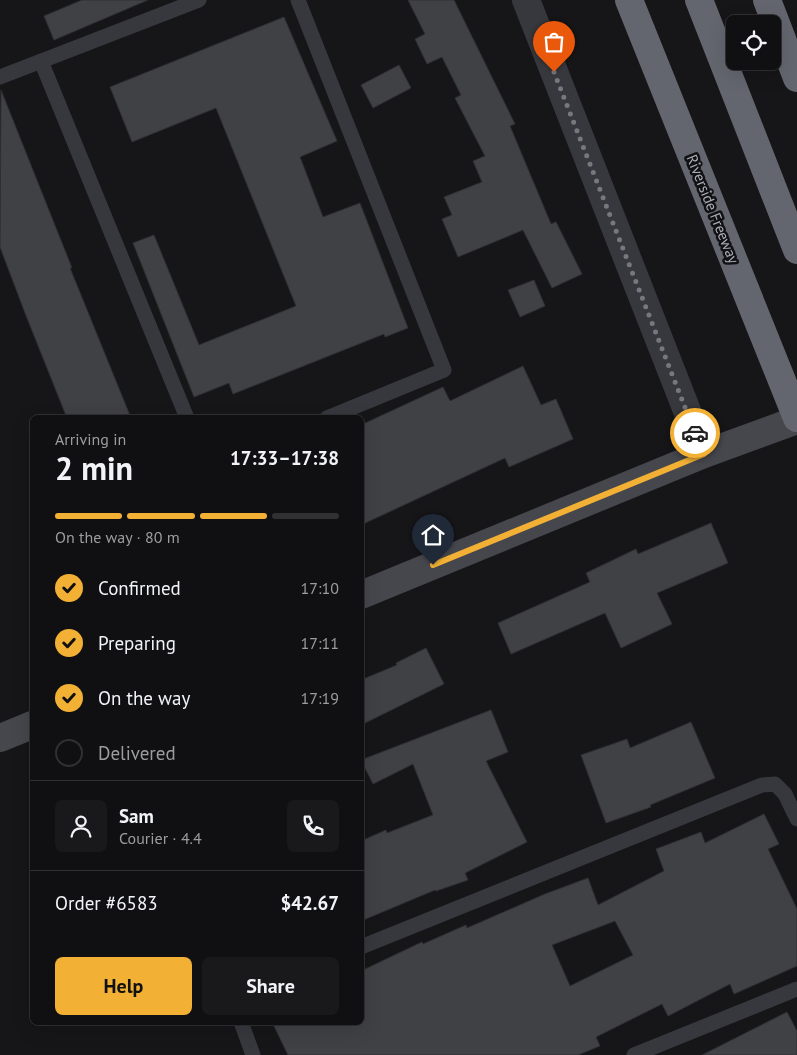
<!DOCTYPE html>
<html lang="en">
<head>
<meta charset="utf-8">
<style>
	body { margin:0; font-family:"PT Sans",sans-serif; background:#19191b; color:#f1f3f6; height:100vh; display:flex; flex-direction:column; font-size:19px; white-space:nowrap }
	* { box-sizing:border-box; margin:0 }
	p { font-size:16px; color:#9c9d9f }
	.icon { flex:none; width:28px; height:28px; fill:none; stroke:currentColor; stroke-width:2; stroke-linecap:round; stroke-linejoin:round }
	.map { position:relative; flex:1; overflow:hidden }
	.sheet { position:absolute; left:30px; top:415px; width:334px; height:610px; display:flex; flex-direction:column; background:#101012; border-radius:8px; box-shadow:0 5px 20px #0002,0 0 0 1px #303032 }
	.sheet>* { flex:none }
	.fabs { position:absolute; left:726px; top:15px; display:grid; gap:10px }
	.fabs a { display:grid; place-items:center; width:55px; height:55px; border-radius:8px; background:#101012; box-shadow:0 5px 20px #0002,0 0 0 1px #303032; font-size:25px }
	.pin { position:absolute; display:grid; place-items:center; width:42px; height:42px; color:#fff; margin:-51px -21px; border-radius:50% 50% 50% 0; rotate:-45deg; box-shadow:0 0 5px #0007 }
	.pin .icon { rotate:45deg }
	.courier { position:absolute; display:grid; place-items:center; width:50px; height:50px; margin:-25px; border:4px solid #f2b134; border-radius:50%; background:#fff; color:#222; box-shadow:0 1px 6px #0007 }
	.summary em { font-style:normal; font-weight:700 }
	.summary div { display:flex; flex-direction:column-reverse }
	.summary { display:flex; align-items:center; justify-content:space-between; height:85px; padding:0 25px }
	h1 { font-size:32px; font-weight:700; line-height:38px }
	.bar { display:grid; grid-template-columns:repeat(4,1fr); gap:8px 5px; align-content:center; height:60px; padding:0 25px }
	.bar i { height:6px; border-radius:4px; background:#303032 }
	.bar .current { background:#f2b134 }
	.bar p { grid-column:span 4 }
	.line { display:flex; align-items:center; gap:12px; padding:0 25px; border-top:1px solid #303032 }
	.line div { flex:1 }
	.round { display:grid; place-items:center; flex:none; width:52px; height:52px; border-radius:8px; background:#19191b }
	ol { padding:0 25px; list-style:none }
	li { display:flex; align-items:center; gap:15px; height:55px }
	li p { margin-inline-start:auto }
	li .icon { padding:5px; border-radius:50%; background:#f2b134; color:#111; stroke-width:4 }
	li:last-child { color:#9c9d9f }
	li i { width:28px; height:28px; border:2px solid #303032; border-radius:50% }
	.cta { display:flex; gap:10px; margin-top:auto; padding:10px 25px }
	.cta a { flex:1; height:58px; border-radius:8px; background:#f2b134; color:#111; font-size:20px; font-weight:700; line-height:58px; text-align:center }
	.cta a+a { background:#19191b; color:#f1f3f6 }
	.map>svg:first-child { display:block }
	.building { fill:#404145; stroke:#303034; fill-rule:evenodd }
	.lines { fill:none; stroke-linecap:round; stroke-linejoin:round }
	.lane { stroke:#37383d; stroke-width:15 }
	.street { stroke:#37383d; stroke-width:28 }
	.secondary { stroke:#45474d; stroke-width:28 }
	.highway { stroke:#63666e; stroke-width:28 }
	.done { stroke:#757880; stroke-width:5; stroke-dasharray:0 9 }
	.route { stroke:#f2b134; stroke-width:6 }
	.labels { text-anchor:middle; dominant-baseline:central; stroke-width:5; stroke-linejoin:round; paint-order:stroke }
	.street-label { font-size:15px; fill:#a8adb8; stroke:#111113 }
</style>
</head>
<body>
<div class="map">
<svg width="797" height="1055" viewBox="0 0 797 1055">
	<rect width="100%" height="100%" fill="#161618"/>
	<g class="building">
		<polygon points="82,0 148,0 54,40 44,16"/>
		<polygon points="408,0 454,0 515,124 510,126 551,224 556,222 582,274 552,288 523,230 458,257 442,219 452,215 444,197 482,182 473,161 485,156 455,98 461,95 442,57 427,64 415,39 425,34"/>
		<polygon points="284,17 337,141 300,157 323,217 360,203 408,328 385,337 384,334 233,394 229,383 194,397 133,243 154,235 199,345 296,306 216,108 132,142 110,87"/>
		<polygon points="399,65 411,88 373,108 361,85"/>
		<polygon points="1,90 72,268 70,268 131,418 67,418 25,313 0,247"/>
		<polygon points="534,280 545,306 520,317 508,290"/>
		<polygon points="523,366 541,405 556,399 573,439 509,467 505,458 361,525 361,425 443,387 450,401"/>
		<polygon points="711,523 728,563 657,593 672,624 621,648 605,613 511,654 498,623 590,582 586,573 636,549 638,554"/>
		<polygon points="426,648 444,684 361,725 361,680 397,665 396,663"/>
		<polygon points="491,710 508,752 486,761 527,842 465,873 468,880 436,891 435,890 361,921 361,841 386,830 387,833 433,815 413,764 373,784 361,760"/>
		<polygon points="691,722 715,778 650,805 651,807 606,823 581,755 627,739 630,748"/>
		<path d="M764 814 779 844 768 849 797 909V966L734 994 730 984 668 1016 662 1004 596 1037 600 1046 578 1055H288L272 1022H361V971L422 942 423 944 466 925 467 928 545 894 588 878 598 905 664 871 656 849 701 832 705 843ZM615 921 633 955 570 986 552 945Z"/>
		<polygon points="787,1012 797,1031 797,1055 702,1055"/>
	</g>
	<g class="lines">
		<g class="lane">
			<polyline points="298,0 444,370 327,418"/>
			<polyline points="41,61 187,418"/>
			<polyline points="0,77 199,0"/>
			<polyline points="361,947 762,785 775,784 785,794 797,819"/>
			<polyline points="241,1022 253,1055"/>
			<polyline points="634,1055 797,989"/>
		</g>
		<polyline class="street" points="526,0 704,454"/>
		<g class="secondary">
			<polyline points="361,595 704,454 797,420"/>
			<polyline points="0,738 32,725"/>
		</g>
		<g class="highway">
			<polyline points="629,0 797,418"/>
			<polyline points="699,0 797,250"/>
			<polyline points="767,0 797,78"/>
		</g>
	</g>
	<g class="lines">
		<polyline class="done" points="554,72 695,433"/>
		<polyline class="route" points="433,565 704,454 695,433"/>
	</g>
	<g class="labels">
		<g class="street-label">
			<text transform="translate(713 209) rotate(68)">Riverside Freeway</text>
		</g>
	</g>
</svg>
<div class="fabs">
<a><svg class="icon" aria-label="locate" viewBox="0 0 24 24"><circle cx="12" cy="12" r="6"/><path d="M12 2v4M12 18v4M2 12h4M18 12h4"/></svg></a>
</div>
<div class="pin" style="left:554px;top:72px;background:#ea580c"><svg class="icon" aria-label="bag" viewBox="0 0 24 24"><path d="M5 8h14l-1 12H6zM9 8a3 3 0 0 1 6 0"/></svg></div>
<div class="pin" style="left:433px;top:565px;background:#1f2937"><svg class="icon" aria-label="home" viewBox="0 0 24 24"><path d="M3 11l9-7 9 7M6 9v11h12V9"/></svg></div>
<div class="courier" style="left:695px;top:433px"><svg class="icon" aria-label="car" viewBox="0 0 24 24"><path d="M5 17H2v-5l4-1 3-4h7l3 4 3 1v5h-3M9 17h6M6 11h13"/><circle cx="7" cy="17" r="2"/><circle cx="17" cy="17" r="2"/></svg></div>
<section class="sheet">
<div class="summary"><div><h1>2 min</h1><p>Arriving in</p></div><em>17:33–17:38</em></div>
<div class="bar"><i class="current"></i><i class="current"></i><i class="current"></i><i></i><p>On the way · 80 m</p></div>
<ol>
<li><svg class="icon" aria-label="check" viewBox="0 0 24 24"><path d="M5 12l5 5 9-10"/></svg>Confirmed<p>17:10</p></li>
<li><svg class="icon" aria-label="check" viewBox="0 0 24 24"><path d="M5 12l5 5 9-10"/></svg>Preparing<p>17:11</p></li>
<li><svg class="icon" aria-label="check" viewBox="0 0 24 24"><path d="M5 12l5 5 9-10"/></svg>On the way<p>17:19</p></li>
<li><i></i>Delivered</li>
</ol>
<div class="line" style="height:90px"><a class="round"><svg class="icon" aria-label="person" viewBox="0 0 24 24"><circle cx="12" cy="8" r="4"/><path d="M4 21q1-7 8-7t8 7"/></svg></a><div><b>Sam</b><p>Courier · 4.4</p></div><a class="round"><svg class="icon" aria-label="phone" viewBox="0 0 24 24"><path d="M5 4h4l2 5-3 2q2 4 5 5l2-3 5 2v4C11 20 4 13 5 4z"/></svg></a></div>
<div class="line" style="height:65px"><div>Order #6583</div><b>$42.67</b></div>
<div class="cta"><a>Help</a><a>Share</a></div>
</section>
</div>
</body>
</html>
